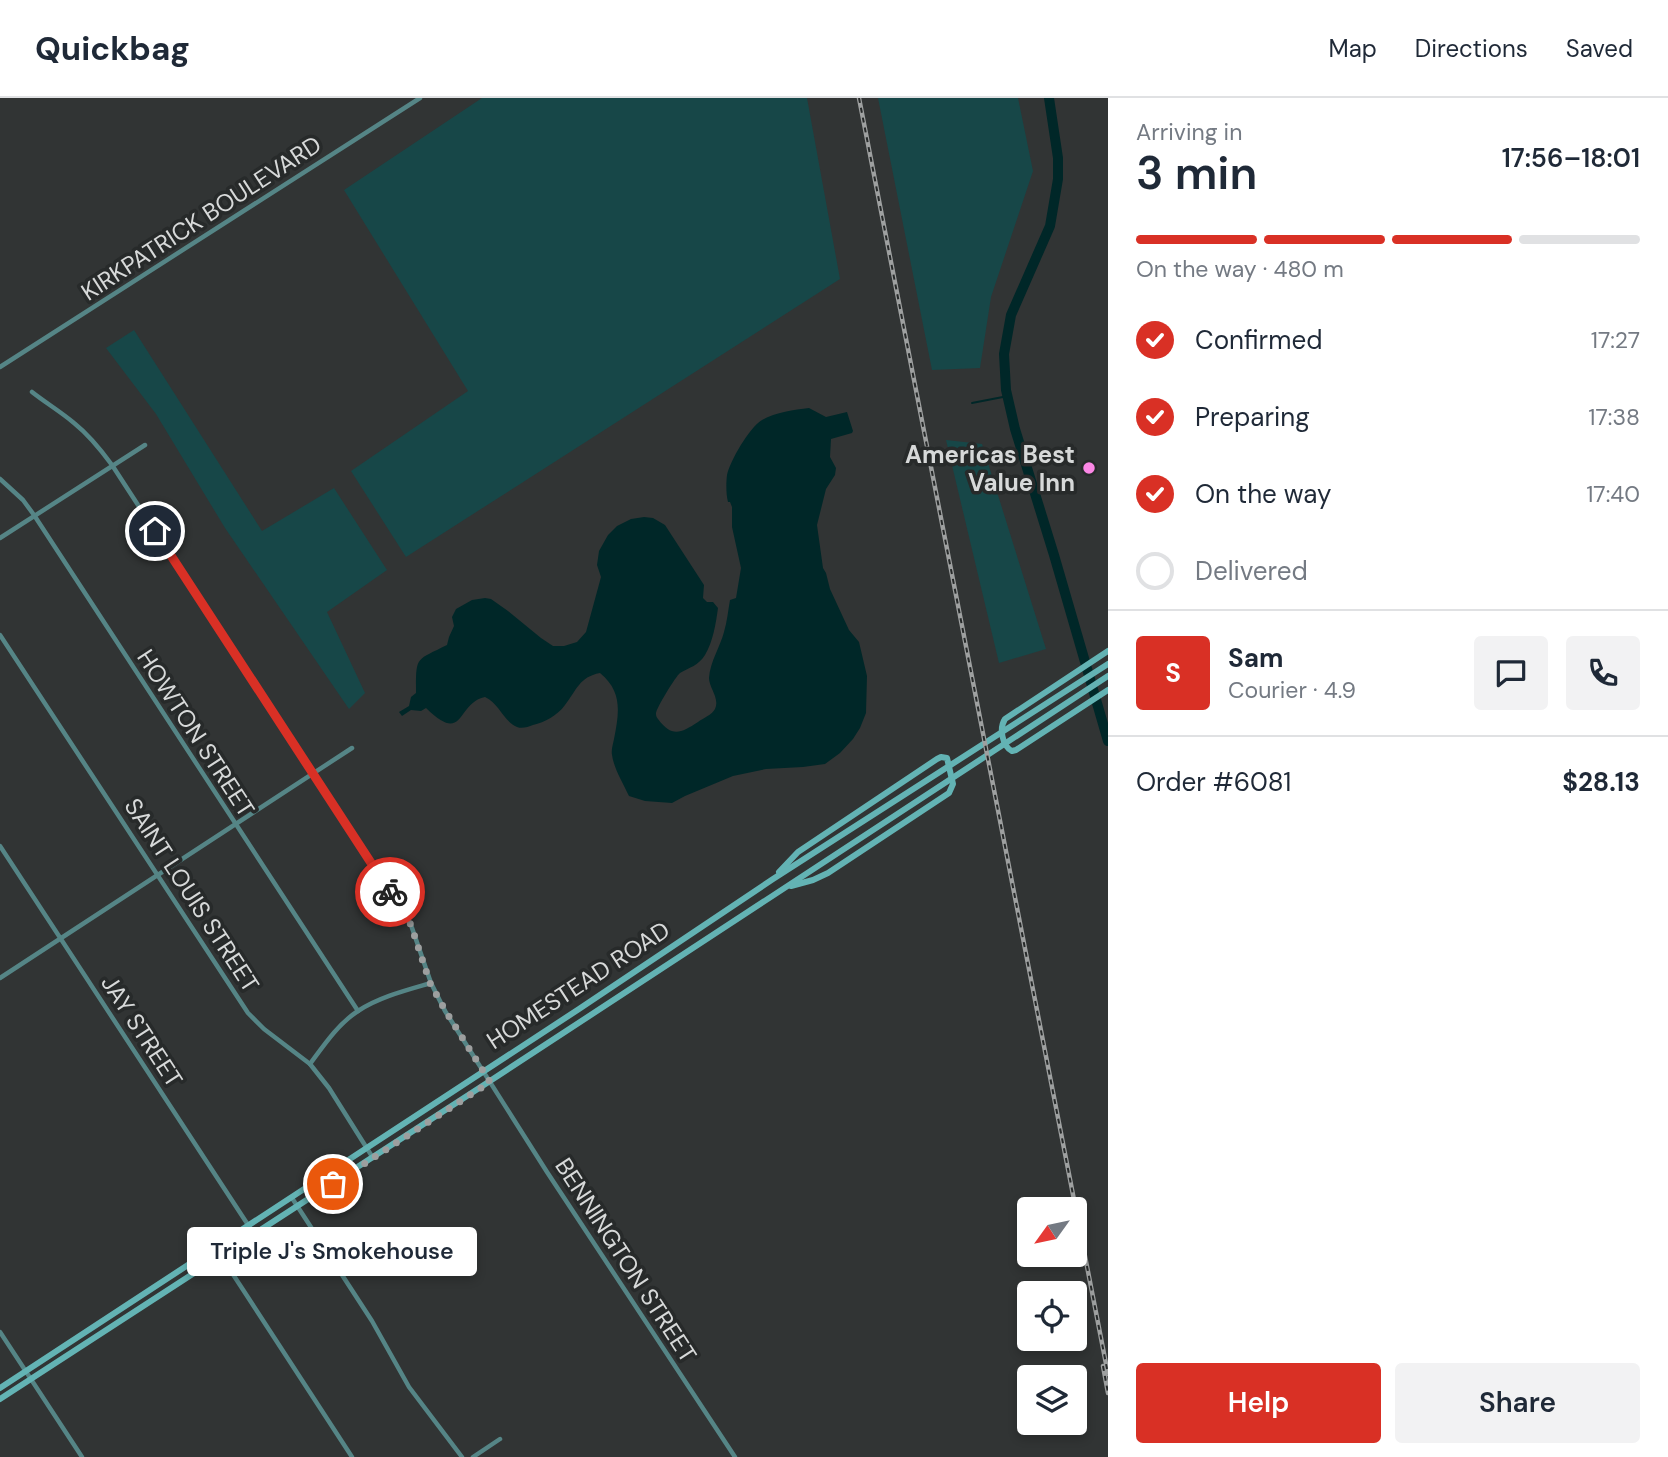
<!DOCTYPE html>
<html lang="en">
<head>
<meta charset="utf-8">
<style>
	body { margin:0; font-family:"DM Sans",sans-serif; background:#f2f2f3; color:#1f2937; height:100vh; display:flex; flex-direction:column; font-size:26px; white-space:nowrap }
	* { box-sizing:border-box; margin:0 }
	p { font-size:23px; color:#747a83 }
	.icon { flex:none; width:38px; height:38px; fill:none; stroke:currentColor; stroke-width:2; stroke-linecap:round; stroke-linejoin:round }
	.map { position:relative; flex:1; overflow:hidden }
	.details { display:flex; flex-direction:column; background:#fff; width:560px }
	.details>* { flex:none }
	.needle { width:46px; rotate:237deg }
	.tools { position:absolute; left:1017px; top:1099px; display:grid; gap:14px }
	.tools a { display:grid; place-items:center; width:70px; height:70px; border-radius:7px; background:#fff; box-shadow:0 4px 10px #0003; font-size:35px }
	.pin { position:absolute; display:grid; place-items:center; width:60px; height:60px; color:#fff; margin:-30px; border:4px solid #fff; border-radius:50%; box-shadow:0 2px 7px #0007 }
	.courier { position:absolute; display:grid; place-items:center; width:70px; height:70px; margin:-35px; border:5px solid #d93025; border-radius:50%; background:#fff; color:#222; box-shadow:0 2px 9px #0007 }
	.bubble { position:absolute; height:49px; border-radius:7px; background:#fff; box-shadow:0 4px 10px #0003; font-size:23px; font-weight:600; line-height:49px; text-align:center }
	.headline em { font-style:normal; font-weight:600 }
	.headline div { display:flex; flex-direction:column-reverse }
	.headline { display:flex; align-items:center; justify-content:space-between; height:119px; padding:0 28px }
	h1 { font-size:46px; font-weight:600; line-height:52px }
	.bar { display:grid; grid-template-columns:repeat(4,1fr); gap:10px 7px; align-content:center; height:84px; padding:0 28px }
	.bar i { height:9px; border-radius:5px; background:#e0e1e3 }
	.bar .active { background:#d93025 }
	.bar p { grid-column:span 4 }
	.line { display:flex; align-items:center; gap:18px; padding:0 28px; border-top:2px solid #e0e1e3 }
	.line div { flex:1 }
	.round { display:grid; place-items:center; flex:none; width:74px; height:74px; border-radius:7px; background:#f2f2f3 }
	ol { padding:0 28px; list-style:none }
	li { display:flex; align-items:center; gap:21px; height:77px }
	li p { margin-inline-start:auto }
	li .icon { padding:7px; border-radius:50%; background:#d93025; color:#fff; stroke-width:4 }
	li:last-child { color:#747a83 }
	li i { width:38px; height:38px; border:4px solid #e0e1e3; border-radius:50% }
	.primary-button { display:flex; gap:14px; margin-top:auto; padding:14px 28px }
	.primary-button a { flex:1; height:80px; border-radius:7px; background:#d93025; color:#fff; font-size:28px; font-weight:600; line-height:80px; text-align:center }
	.primary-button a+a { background:#f2f2f3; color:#1f2937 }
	header { display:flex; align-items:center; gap:42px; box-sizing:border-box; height:98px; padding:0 35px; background:#fff; border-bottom:2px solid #e0e1e3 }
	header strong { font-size:33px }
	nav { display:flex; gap:38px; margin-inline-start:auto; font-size:24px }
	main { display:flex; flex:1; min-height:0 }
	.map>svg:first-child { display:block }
	.green { fill:#174748 }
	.water { fill:#002728 }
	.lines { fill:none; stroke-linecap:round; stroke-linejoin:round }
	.stream { stroke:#002728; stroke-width:2 }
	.river { stroke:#002728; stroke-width:10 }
	.minor { stroke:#558586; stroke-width:4.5 }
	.secondary { stroke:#63b3b4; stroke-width:6 }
	.rail-casing { stroke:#9ea0a0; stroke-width:4.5 }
	.rail { stroke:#272a2a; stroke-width:2; stroke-dasharray:5; stroke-linecap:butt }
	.done { stroke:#9d9f9f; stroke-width:7; stroke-dasharray:0 12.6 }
	.route { stroke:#d93025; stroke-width:9 }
	.poi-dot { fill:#fb87e5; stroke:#272a2a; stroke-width:2.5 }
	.labels { text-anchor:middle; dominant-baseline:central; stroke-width:7; stroke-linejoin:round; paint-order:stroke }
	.street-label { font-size:24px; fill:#d7d9d9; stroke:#272a2a }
	.poi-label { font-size:24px; font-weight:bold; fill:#d7d9d9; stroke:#272a2a; text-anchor:end }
</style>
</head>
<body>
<header>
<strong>Quickbag</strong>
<nav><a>Map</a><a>Directions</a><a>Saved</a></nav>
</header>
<main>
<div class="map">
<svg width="1108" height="1359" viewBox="0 0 1108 1359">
	<rect width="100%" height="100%" fill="#313434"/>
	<g class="green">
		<polygon points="482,0 807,0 840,181 406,459 351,373 468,293 344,92"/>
		<polygon points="878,0 1018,0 1033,73 991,199 980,270 932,272"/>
		<polygon points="134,232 262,433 334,390 387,472 327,514 365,595 349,611 225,430 156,316 106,250"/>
		<polygon points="946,342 982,346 1046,551 999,565"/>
	</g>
	<path class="water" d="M809 310 826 319 847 314 853 333 852 335 831 341 830 359 836 370 835 377 826 391 817 427 823 470 826 475 830 491 849 532 859 544 867 578 866 615 860 630 853 641 840 655 825 666 803 669 766 671 733 678 685 698 672 705 645 703 629 698C623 685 614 671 612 657 611 652 613 646 614 641 619 615 623 594 600 575 579 579 577 592 565 607 557 618 545 624 533 627 528 629 522 631 517 629 503 623 499 605 485 599 456 605 465 648 426 610L421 613 411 612 402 618 399 614 409 608 411 599 416 595C416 558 415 563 447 547L449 539 454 528 452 519 456 511 472 502 485 500 491 501 508 513 541 540 553 548H564L577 544 586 534 601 479 597 467 599 453 608 437 617 428 631 421 644 419 653 420 665 427 704 487 703 500 707 504H713L718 510C716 525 713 544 705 557 698 568 690 569 680 575 676 578 655 612 656 616 656 618 657 620 658 621 672 640 681 635 698 624 703 620 712 617 715 611 720 600 709 590 709 580 710 564 720 549 724 534 727 524 728 513 730 502L736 500 741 470 732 429V409L730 404H728C726 397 726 385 727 377 730 363 749 330 762 322 776 314 794 312 809 310Z"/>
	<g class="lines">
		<polyline class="stream" points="972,305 1008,298"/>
		<polyline class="river" points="1049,0 1058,60 1058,81 1050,128 1011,217 1004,256 1006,292 1015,331 1054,457 1108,643"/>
		<g class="minor">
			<polyline points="0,269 420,0"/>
			<path d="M32 294C46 305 61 314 74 325 89 337 101 352 112 367L411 827 431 885 445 913 547 1074 735 1359"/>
			<polyline points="0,381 23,402 34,417 358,913"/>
			<polyline points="0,440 145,347"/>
			<polyline points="0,537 248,915 264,931 310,966 329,990 373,1060"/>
			<polyline points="0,748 254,1136"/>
			<polyline points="0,880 352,650"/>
			<path d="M310 966C324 947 338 926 358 913 379 899 407 892 431 885"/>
			<polyline points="292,1100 372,1223 409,1289 462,1359"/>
			<polyline points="221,1158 352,1359"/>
			<polyline points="0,1234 82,1359"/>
			<polyline points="473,1359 500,1341"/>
		</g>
		<g class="secondary">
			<path d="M1108 553 1005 621C999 630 1002 648 1012 653L1016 652 1108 592"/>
			<polyline points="779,774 798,754 937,661 941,659 947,660 953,686 949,695 828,775 813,782 791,788"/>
			<polyline points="0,1290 579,911 773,781 1108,566"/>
			<polyline points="0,1301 490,983 1108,578"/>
		</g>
		<g class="rail-casing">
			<g id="rail">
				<polyline points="859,0 1108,1276"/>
				<polyline points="1103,1268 1108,1295"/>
			</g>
		</g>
		<use href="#rail" class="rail"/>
	</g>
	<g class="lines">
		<polyline class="done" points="333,1086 490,984 445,912 430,885 411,827 390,794"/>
		<polyline class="route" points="155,433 390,794"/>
	</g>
	<circle class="poi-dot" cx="1089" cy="370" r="7"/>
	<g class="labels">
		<g class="street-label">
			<text transform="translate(201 120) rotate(-33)">KIRKPATRICK BOULEVARD</text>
			<text transform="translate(196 635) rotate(57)">HOWTON STREET</text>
			<text transform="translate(192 797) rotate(57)">SAINT LOUIS STREET</text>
			<text transform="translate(578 887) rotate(-33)">HOMESTEAD ROAD</text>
			<text transform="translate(142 933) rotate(57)">JAY STREET</text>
			<text transform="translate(626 1162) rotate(57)">BENNINGTON STREET</text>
		</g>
		<g class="poi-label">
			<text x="1075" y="356">Americas Best<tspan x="1075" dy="28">Value Inn</tspan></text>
		</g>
	</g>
</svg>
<div class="tools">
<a><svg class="needle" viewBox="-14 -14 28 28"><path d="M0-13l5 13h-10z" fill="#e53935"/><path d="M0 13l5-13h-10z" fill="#747a83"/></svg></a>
<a><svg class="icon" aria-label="locate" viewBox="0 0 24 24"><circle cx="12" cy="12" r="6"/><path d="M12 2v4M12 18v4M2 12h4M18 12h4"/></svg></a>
<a><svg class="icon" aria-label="layers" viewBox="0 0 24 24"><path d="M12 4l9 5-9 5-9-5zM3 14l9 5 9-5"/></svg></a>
</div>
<div class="pin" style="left:333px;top:1086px;background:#ea580c"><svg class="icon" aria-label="bag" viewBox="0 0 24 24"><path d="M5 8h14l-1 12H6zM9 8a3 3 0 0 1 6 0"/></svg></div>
<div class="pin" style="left:155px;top:433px;background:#1f2937"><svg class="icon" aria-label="home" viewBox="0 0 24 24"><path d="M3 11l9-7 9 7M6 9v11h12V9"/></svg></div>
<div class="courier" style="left:390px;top:794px"><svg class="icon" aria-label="bike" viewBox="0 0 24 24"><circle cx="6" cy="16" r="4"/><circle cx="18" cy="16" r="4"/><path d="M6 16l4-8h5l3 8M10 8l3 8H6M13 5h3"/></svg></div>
<div class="bubble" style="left:187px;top:1129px;width:290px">Triple J's Smokehouse</div>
</div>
<section class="details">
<div class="headline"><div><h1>3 min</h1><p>Arriving in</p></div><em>17:56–18:01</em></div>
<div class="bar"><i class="active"></i><i class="active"></i><i class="active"></i><i></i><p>On the way · 480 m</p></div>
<ol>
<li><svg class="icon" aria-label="check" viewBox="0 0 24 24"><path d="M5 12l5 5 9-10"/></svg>Confirmed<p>17:27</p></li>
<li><svg class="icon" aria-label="check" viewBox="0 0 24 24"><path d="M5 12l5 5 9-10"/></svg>Preparing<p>17:38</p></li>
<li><svg class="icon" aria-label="check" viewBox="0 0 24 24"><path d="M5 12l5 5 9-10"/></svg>On the way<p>17:40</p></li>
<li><i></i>Delivered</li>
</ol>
<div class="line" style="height:126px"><b class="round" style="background:#d93025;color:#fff">S</b><div><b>Sam</b><p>Courier · 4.9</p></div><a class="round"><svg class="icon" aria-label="chat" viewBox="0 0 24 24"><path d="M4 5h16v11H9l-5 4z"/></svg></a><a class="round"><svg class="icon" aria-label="phone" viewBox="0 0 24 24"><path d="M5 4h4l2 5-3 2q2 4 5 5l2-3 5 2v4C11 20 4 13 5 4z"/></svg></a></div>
<div class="line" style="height:91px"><div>Order #6081</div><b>$28.13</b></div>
<div class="primary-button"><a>Help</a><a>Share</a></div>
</section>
</main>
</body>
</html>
